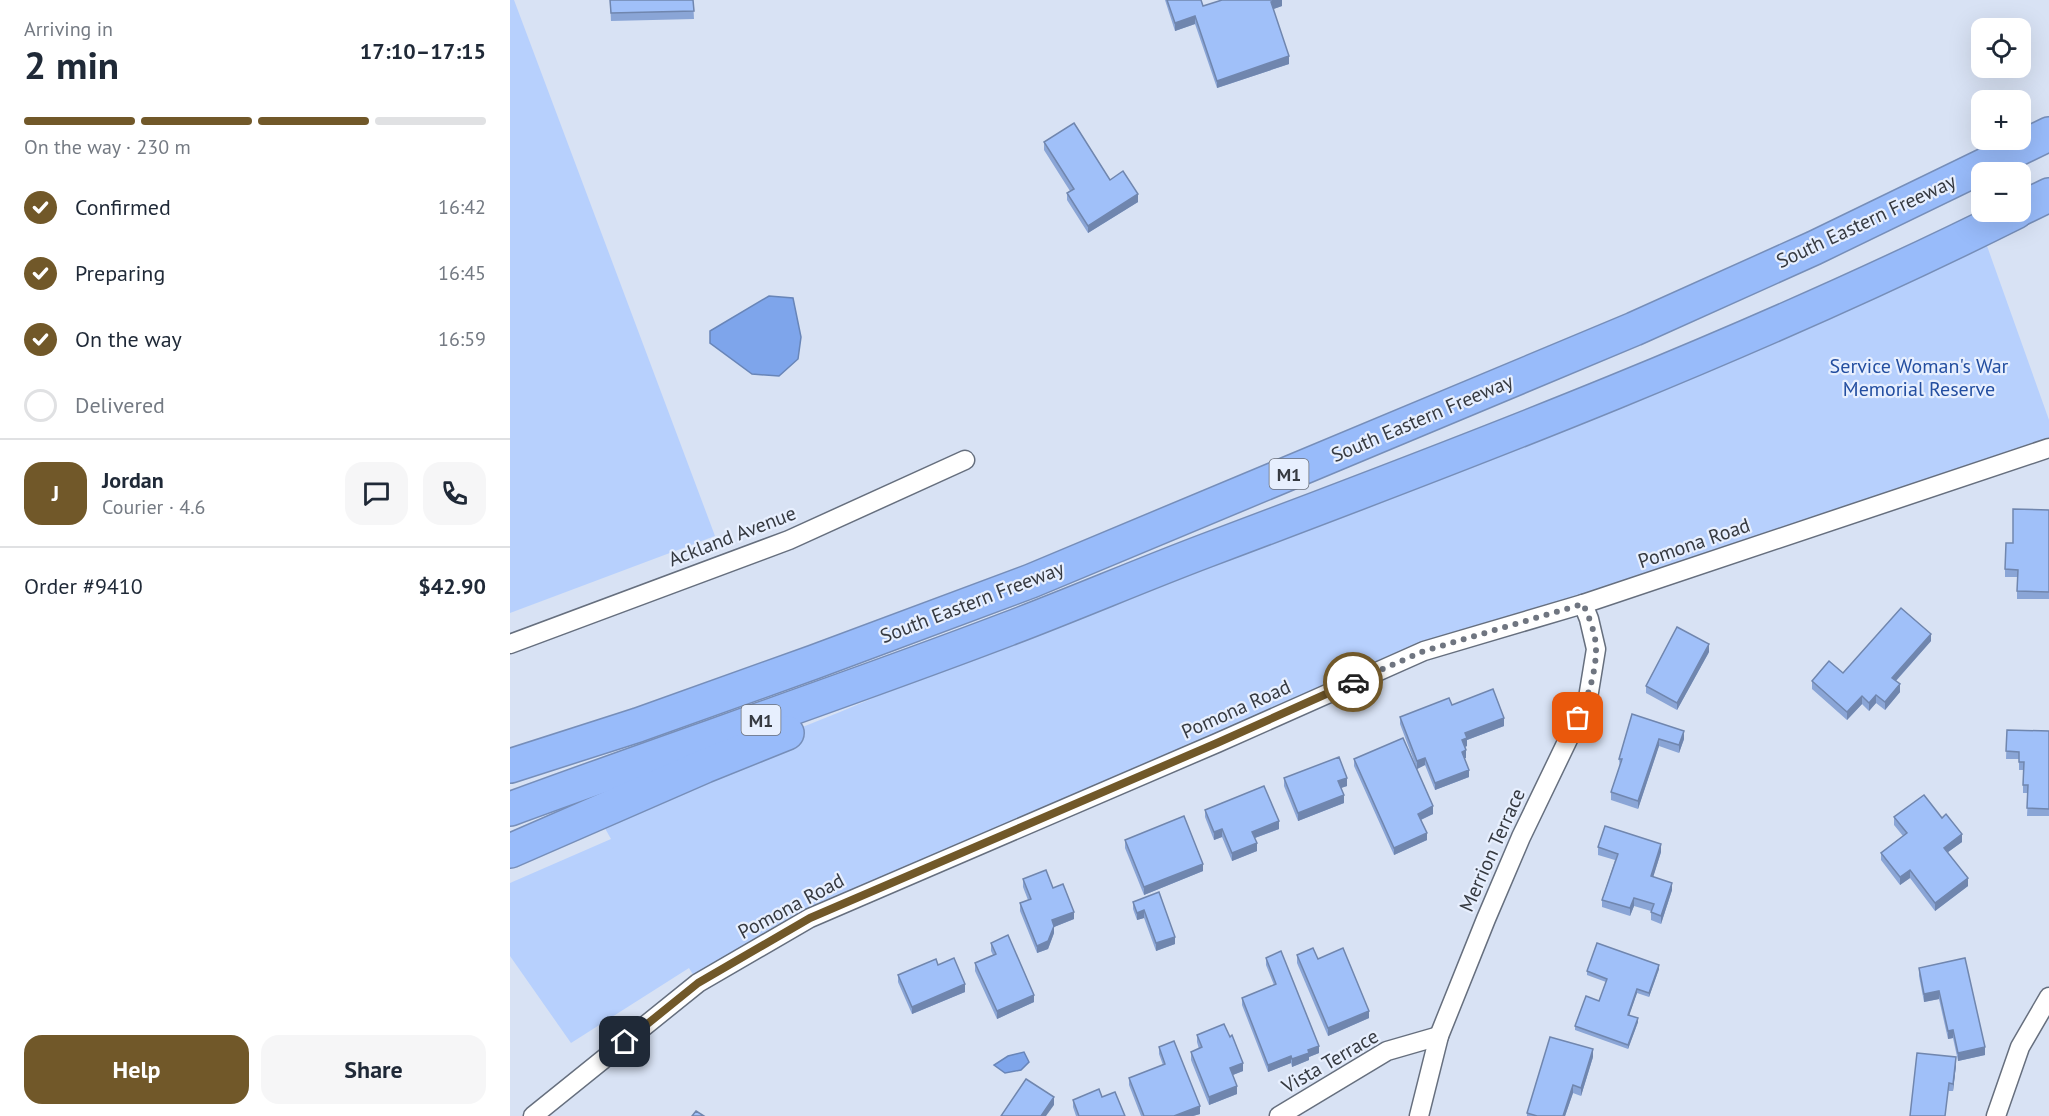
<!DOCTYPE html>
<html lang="en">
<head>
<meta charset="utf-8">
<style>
	body { margin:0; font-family:"PT Sans",sans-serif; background:#f6f6f7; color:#1f2937; height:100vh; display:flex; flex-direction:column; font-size:22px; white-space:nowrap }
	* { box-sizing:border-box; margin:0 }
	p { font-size:20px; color:#747a83 }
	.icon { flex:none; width:33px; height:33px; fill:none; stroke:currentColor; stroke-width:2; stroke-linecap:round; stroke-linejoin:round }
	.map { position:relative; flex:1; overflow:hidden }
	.sheet { display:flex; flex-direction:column; background:#fff; width:510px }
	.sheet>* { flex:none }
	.buttons { position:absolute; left:1461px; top:18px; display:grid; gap:12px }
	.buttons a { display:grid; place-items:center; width:60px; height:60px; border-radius:12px; background:#fff; box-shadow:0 6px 24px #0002; font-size:30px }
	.pin { position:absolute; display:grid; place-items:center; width:51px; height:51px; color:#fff; margin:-26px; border-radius:12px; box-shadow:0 3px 9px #0006 }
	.courier { position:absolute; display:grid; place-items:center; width:60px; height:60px; margin:-30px; border:4px solid #715829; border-radius:50%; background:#fff; color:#222; box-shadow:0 2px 8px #0007 }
	.headline em { font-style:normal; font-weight:800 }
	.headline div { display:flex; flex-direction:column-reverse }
	.headline { display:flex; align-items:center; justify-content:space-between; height:102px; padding:0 24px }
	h1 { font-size:39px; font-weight:800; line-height:45px }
	.bar { display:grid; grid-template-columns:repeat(4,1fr); gap:9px 6px; align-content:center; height:72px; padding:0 24px }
	.bar i { height:8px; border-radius:4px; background:#e0e1e3 }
	.bar .active { background:#715829 }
	.bar p { grid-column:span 4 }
	.line { display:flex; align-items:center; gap:15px; padding:0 24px; border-top:2px solid #e0e1e3 }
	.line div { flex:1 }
	.round { display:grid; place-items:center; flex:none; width:63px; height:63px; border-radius:18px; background:#f6f6f7 }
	ol { padding:0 24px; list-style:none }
	li { display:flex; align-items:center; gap:18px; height:66px }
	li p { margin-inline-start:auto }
	li .icon { padding:6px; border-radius:50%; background:#715829; color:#fff; stroke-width:4 }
	li:last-child { color:#747a83 }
	li i { width:33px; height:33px; border:3px solid #e0e1e3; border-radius:50% }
	.action { display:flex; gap:12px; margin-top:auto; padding:12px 24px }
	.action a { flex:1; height:69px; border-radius:18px; background:#715829; color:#fff; font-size:24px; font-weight:800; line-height:69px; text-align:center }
	.action a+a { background:#f6f6f7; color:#1f2937 }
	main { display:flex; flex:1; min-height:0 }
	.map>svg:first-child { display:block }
	.green { fill:#b7d0fd }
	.water { fill:#7ea5eb; stroke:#6885b8; stroke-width:1.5 }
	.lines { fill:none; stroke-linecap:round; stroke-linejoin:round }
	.minor-casing { stroke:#666f7e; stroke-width:21 }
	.motorway-casing { stroke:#768eb9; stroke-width:36 }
	.minor { stroke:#fff; stroke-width:18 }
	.motorway { stroke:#98bbfa; stroke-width:33 }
	.wall { fill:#8aa5d6 }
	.shaded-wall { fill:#7086ae }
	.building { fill:#a0c0f9; stroke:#7086ae; stroke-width:1.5 }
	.done { stroke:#6f7580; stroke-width:6; stroke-dasharray:0 10.8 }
	.route { stroke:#715829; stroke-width:8 }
	.labels { text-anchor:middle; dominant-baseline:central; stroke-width:4.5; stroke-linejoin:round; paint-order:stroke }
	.shield { fill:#e7effe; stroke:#6b707a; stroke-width:1.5 }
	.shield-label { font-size:18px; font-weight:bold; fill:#363a41 }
	.street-label { font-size:20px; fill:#363a41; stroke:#e7effe }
	.park-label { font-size:20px; fill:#234ea0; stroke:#e7effe }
</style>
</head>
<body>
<main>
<section class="sheet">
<div class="headline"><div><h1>2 min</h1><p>Arriving in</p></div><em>17:10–17:15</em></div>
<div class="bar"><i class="active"></i><i class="active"></i><i class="active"></i><i></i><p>On the way · 230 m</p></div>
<ol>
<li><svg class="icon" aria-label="check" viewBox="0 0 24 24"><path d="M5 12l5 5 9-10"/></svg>Confirmed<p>16:42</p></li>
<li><svg class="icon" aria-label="check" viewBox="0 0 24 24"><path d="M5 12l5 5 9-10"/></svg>Preparing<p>16:45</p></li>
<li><svg class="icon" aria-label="check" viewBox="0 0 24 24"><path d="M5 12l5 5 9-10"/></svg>On the way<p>16:59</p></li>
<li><i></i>Delivered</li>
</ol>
<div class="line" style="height:108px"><b class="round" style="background:#715829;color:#fff">J</b><div><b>Jordan</b><p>Courier · 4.6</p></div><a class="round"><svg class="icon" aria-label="chat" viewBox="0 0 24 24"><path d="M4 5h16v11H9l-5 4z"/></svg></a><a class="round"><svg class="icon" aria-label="phone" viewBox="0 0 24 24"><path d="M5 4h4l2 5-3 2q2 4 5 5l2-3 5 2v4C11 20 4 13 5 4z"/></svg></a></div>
<div class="line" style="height:78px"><div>Order #9410</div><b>$42.90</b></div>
<div class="action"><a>Help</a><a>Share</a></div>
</section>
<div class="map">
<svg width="1539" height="1116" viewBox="0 0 1539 1116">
	<rect width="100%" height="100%" fill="#d8e2f4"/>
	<g class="green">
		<polygon points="0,0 4,0 205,536 0,613"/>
		<polygon points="1471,229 1539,420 1539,448 914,651 459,848 188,983 179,968 61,1043 0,956 0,883 101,839 87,814 195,766 330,712"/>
	</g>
	<g class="water">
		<polygon points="259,296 283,298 291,337 288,359 269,376 242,374 200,343 200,331"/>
		<polygon points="514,1052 519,1062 511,1070 495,1073 484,1065 498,1056"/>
	</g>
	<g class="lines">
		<g class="minor-casing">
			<g id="minor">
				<polyline points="0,644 279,540 455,460"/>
				<polyline points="23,1116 188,983 300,918 707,743 914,651 1073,604 1539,448"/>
				<polyline points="769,1116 877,1051 929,1036"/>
				<polyline points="909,1116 929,1036 976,919 1011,837 1078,698 1086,649 1079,619 1073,604"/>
				<polyline points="1486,1116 1510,1047 1539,997"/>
			</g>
		</g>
		<g class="motorway-casing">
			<g id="motorway">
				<polyline points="1510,209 1539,195"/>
				<polyline points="0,766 128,725 304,662 521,581 1124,329 1304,248 1539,134"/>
				<path d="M0 809C166 748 333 692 498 629 564 604 629 576 695 551 969 448 1244 343 1506 212"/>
				<polyline points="0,851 195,766 277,733"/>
			</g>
		</g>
		<use href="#minor" class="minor"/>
		<use href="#motorway" class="motorway"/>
	</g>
	<g class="wall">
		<polygon points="100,0 183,0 184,19 101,21"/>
		<polygon points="655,0 691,0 693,6 772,0 772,6 763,9 779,64 707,88 685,24 665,31"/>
		<polygon points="534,142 600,180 628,202 578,233 557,200 557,193 560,191 534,150"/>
		<polygon points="1539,510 1539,599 1507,599 1507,577 1495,577 1495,569 1503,543"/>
		<polygon points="1421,641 1386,681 1390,692 1375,710 1366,703 1359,711 1352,704 1337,720 1302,689 1302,681 1333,673"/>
		<polygon points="1199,652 1167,710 1136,693 1136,686"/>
		<polygon points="942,705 994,726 957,740 957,746 955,747 956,758 954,758 959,777 925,790 915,765 907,769 923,814 911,820 917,840 884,855 844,766 844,759 907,769 890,724 890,717"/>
		<polygon points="1122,714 1174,739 1169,753 1149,746 1128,809 1101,800 1101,792 1110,767 1109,759"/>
		<polygon points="1497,730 1539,731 1539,816 1517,816 1518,793 1513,793 1513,770 1509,770 1509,759 1496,759"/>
		<polygon points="774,778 837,786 831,788 834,803 788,821 774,786"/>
		<polygon points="695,810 769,829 745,838 747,851 722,861 712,837 704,840 695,817"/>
		<polygon points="1384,817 1452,842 1438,852 1458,886 1425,911 1400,878 1390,885 1371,860 1371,853 1393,836 1384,825"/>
		<polygon points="615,840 693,871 634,895 615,848"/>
		<polygon points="1088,847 1151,852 1143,877 1162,890 1151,924 1141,920 1141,911 1124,906 1120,916 1092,907 1092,900 1105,860 1088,855"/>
		<polygon points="513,879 543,888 564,919 544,927 544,933 538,949 527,953 510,911 510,903 518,900 513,887"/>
		<polygon points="649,892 665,944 646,951 634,918 627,920 623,909 623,902"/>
		<polygon points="481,943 524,1002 487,1019 465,971 465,963 483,955 481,951"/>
		<polygon points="787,955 808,959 859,1018 818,1036 787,963"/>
		<polygon points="756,958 809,1053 799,1057 799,1060 782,1067 781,1063 758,1072 732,1005 732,998 764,985 756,965"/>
		<polygon points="1455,958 1475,1055 1448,1061 1443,1038 1438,1039 1429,999 1414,1002 1409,976 1409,968"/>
		<polygon points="428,965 455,992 402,1014 388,982 388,975"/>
		<polygon points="1149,969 1139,997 1127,993 1119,1015 1128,1022 1118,1049 1065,1030 1065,1026 1089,1001 1096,982 1077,975 1077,971"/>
		<polygon points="687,1035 733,1071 723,1075 727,1094 699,1105 681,1060 681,1052 689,1049 687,1042"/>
		<polygon points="649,1047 690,1114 683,1116 631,1116 619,1085 619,1078 653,1065 649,1054"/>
		<polygon points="1407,1053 1446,1065 1443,1091 1439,1091"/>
		<polygon points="1083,1057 1071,1096 1063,1093 1055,1116 1017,1116 1017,1113"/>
		<polygon points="592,1097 615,1116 566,1116 563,1107 563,1100"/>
	</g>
	<g class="shaded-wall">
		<polygon points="767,0 772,0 772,6 761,10 761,2"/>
		<polygon points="685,16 685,24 665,31 665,23"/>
		<polygon points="779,56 779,64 707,88 707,81"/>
		<polygon points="628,194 628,202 578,233 578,226"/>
		<polygon points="1421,634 1421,641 1382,685 1382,678"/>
		<polygon points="1199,644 1199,652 1167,710 1167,703"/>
		<polygon points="1390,684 1390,692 1375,710 1375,702"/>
		<polygon points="1366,695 1366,703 1359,711 1359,703"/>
		<polygon points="1352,696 1352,704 1337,720 1337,712"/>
		<polygon points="994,718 994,726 957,740 957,746 952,748 952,740 955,733"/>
		<polygon points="1174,731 1174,739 1169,753 1169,745"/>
		<polygon points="1149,739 1149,746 1128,809 1128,801"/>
		<polygon points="956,750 956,758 952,759 952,752"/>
		<polygon points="915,758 915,765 907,769 907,761"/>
		<polygon points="959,770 959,777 925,790 925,783"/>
		<polygon points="837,778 837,786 828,789 828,781"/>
		<polygon points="834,795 834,803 788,821 788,813"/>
		<polygon points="923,806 923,814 908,821 908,814"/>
		<polygon points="769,821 769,829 742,839 742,832"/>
		<polygon points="712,829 712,837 704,840 704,832"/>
		<polygon points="917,833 917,840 884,855 884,848"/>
		<polygon points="1452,834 1452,842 1434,855 1434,848"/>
		<polygon points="747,843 747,851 722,861 722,853"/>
		<polygon points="1151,844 1151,852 1141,884 1141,876"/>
		<polygon points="693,864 693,871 634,895 634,887"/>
		<polygon points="1400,870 1400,878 1390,885 1390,877"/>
		<polygon points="1458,878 1458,886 1425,911 1425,903"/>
		<polygon points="1162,883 1162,890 1151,924 1151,916"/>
		<polygon points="1124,898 1124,906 1120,916 1120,908"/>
		<polygon points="634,910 634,918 627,920 627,913"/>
		<polygon points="564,912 564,919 544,927 544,933 538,949 527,953 527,946 542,920"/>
		<polygon points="665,937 665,944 646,951 646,943"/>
		<polygon points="1149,965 1149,969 1139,997 1139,993"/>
		<polygon points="455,984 455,992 402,1014 402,1007"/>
		<polygon points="1127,989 1127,993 1118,1019 1118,1015"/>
		<polygon points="1429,991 1429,999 1414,1002 1414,994"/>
		<polygon points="524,995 524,1002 487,1019 487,1011"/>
		<polygon points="859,1011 859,1018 818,1036 818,1028"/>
		<polygon points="1128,1018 1128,1022 1118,1049 1118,1045"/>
		<polygon points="1443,1030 1443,1038 1438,1039 1438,1031"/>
		<polygon points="809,1046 809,1053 799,1057 799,1060 782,1067 782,1059 798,1050"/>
		<polygon points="1475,1047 1475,1055 1448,1061 1448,1053"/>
		<polygon points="1083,1049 1083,1057 1071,1096 1071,1088"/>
		<polygon points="781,1056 781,1063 758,1072 758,1065"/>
		<polygon points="1446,1057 1446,1065 1443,1091 1443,1084"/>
		<polygon points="733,1063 733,1071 720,1076 720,1068"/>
		<polygon points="1063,1085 1063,1093 1055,1116 1053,1116"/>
		<polygon points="727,1086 727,1094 699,1105 699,1097"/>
		<polygon points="544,1097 544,1105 536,1116 531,1116"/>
		<polygon points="690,1106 690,1114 683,1116 664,1116"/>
	</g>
	<g class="building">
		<polygon points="100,0 183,0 184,11 101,13"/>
		<polygon points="657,0 691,0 693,6 712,0 767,0 761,2 779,56 707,81 685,16 665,23"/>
		<polygon points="564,123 600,180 613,171 628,194 578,226 557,193 564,189 534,142"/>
		<polygon points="1503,509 1539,510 1539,592 1507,591 1508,570 1495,569 1496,543 1503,543"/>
		<polygon points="1391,608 1421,634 1382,678 1390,684 1375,702 1366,695 1359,703 1352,696 1337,712 1302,681 1319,661 1333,673"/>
		<polygon points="1167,627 1199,644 1167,703 1136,686"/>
		<polygon points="983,689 994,718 955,733 957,738 952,740 956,750 952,752 959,770 925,783 915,758 907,761 890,717 939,698 942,705"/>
		<polygon points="1122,714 1174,731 1169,745 1149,739 1128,801 1101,792 1112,759 1109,759"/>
		<polygon points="1497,730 1539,731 1539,809 1517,808 1518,785 1513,785 1514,762 1509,762 1509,752 1496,751"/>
		<polygon points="893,738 923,806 908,814 917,833 884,848 844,759"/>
		<polygon points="829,757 837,778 828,781 834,795 788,813 774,778"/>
		<polygon points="754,786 769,821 742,832 747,843 722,853 712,829 704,832 695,810"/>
		<polygon points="1414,795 1432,818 1436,814 1452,834 1434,848 1458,878 1425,903 1400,870 1390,877 1371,853 1397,833 1384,817"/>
		<polygon points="674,816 693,864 634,887 615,840"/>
		<polygon points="1095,826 1151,844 1141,876 1162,883 1151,916 1141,912 1144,904 1124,898 1120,908 1092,900 1108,854 1088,847"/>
		<polygon points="536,870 543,888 553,884 564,912 542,920 544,926 538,941 527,946 510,903 521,899 513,879"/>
		<polygon points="649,892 665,937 646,943 634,910 627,913 623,902"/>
		<polygon points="498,935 524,995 487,1011 465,963 486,954 481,943"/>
		<polygon points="1087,943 1149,965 1139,993 1127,989 1118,1015 1128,1018 1118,1045 1065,1026 1076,996 1089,1001 1097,979 1077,971"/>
		<polygon points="803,948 808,959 833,948 859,1011 818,1028 787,955"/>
		<polygon points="771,951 809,1046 798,1050 799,1053 782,1059 781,1056 758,1065 732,998 766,984 756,958"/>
		<polygon points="444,958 455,984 402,1007 388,975 426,959 428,965"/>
		<polygon points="1455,958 1475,1047 1448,1053 1443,1030 1438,1031 1429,991 1414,994 1409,968"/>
		<polygon points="714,1024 720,1037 722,1035 733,1063 720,1068 727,1086 699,1097 681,1052 692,1047 687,1035"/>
		<polygon points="1040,1037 1083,1049 1071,1088 1063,1085 1053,1116 1027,1116 1017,1113"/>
		<polygon points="664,1041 690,1106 664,1116 634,1116 619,1078 655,1064 649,1047"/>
		<polygon points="1407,1053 1446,1057 1443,1084 1439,1083 1435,1116 1400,1116"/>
		<polygon points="516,1079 544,1097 531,1116 491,1116"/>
		<polygon points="589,1089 592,1097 605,1092 615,1116 569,1116 563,1100"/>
		<polygon points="186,1111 194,1116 182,1116"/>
	</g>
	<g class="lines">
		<path class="done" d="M843 682 914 651 1073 604C1079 617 1086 634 1086 649 1086 672 1078 698 1068 718"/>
		<polyline class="route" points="115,1042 188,983 300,918 707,743 843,682"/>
	</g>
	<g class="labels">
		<g class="shield">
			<rect x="759.5" y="459" width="39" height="30" rx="4.5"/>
			<rect x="231.5" y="705" width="39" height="30" rx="4.5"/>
		</g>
		<g class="shield-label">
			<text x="779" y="474">M1</text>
			<text x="251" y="720">M1</text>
		</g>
		<g class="street-label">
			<text transform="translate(1356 221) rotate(-25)">South Eastern Freeway</text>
			<text transform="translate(912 418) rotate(-23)">South Eastern Freeway</text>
			<text transform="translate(222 536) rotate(-21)">Ackland Avenue</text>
			<text transform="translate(1184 543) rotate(-19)">Pomona Road</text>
			<text transform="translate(462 602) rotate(-21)">South Eastern Freeway</text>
			<text transform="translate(726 709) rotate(-24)">Pomona Road</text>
			<text transform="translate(982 850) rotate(-66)">Merrion Terrace</text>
			<text transform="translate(281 906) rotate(-28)">Pomona Road</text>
			<text transform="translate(820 1061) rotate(-30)">Vista Terrace</text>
		</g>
		<g class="park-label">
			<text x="1409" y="366">Service Woman's War<tspan x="1409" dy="23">Memorial Reserve</tspan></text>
		</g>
	</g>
</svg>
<div class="buttons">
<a><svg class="icon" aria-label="locate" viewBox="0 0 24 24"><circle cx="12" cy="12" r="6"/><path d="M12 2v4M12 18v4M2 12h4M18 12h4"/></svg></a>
<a>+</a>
<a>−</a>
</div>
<div class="pin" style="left:1068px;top:718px;background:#ea580c"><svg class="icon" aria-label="bag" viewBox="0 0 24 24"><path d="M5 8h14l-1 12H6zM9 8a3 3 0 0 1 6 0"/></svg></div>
<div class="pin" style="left:115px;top:1042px;background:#1f2937"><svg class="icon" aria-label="home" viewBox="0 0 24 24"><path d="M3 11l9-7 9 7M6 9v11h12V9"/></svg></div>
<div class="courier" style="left:843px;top:682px"><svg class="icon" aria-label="car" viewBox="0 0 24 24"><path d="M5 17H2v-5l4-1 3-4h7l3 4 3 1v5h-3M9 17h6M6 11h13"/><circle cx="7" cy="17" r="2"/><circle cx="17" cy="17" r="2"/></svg></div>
</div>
</main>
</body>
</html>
